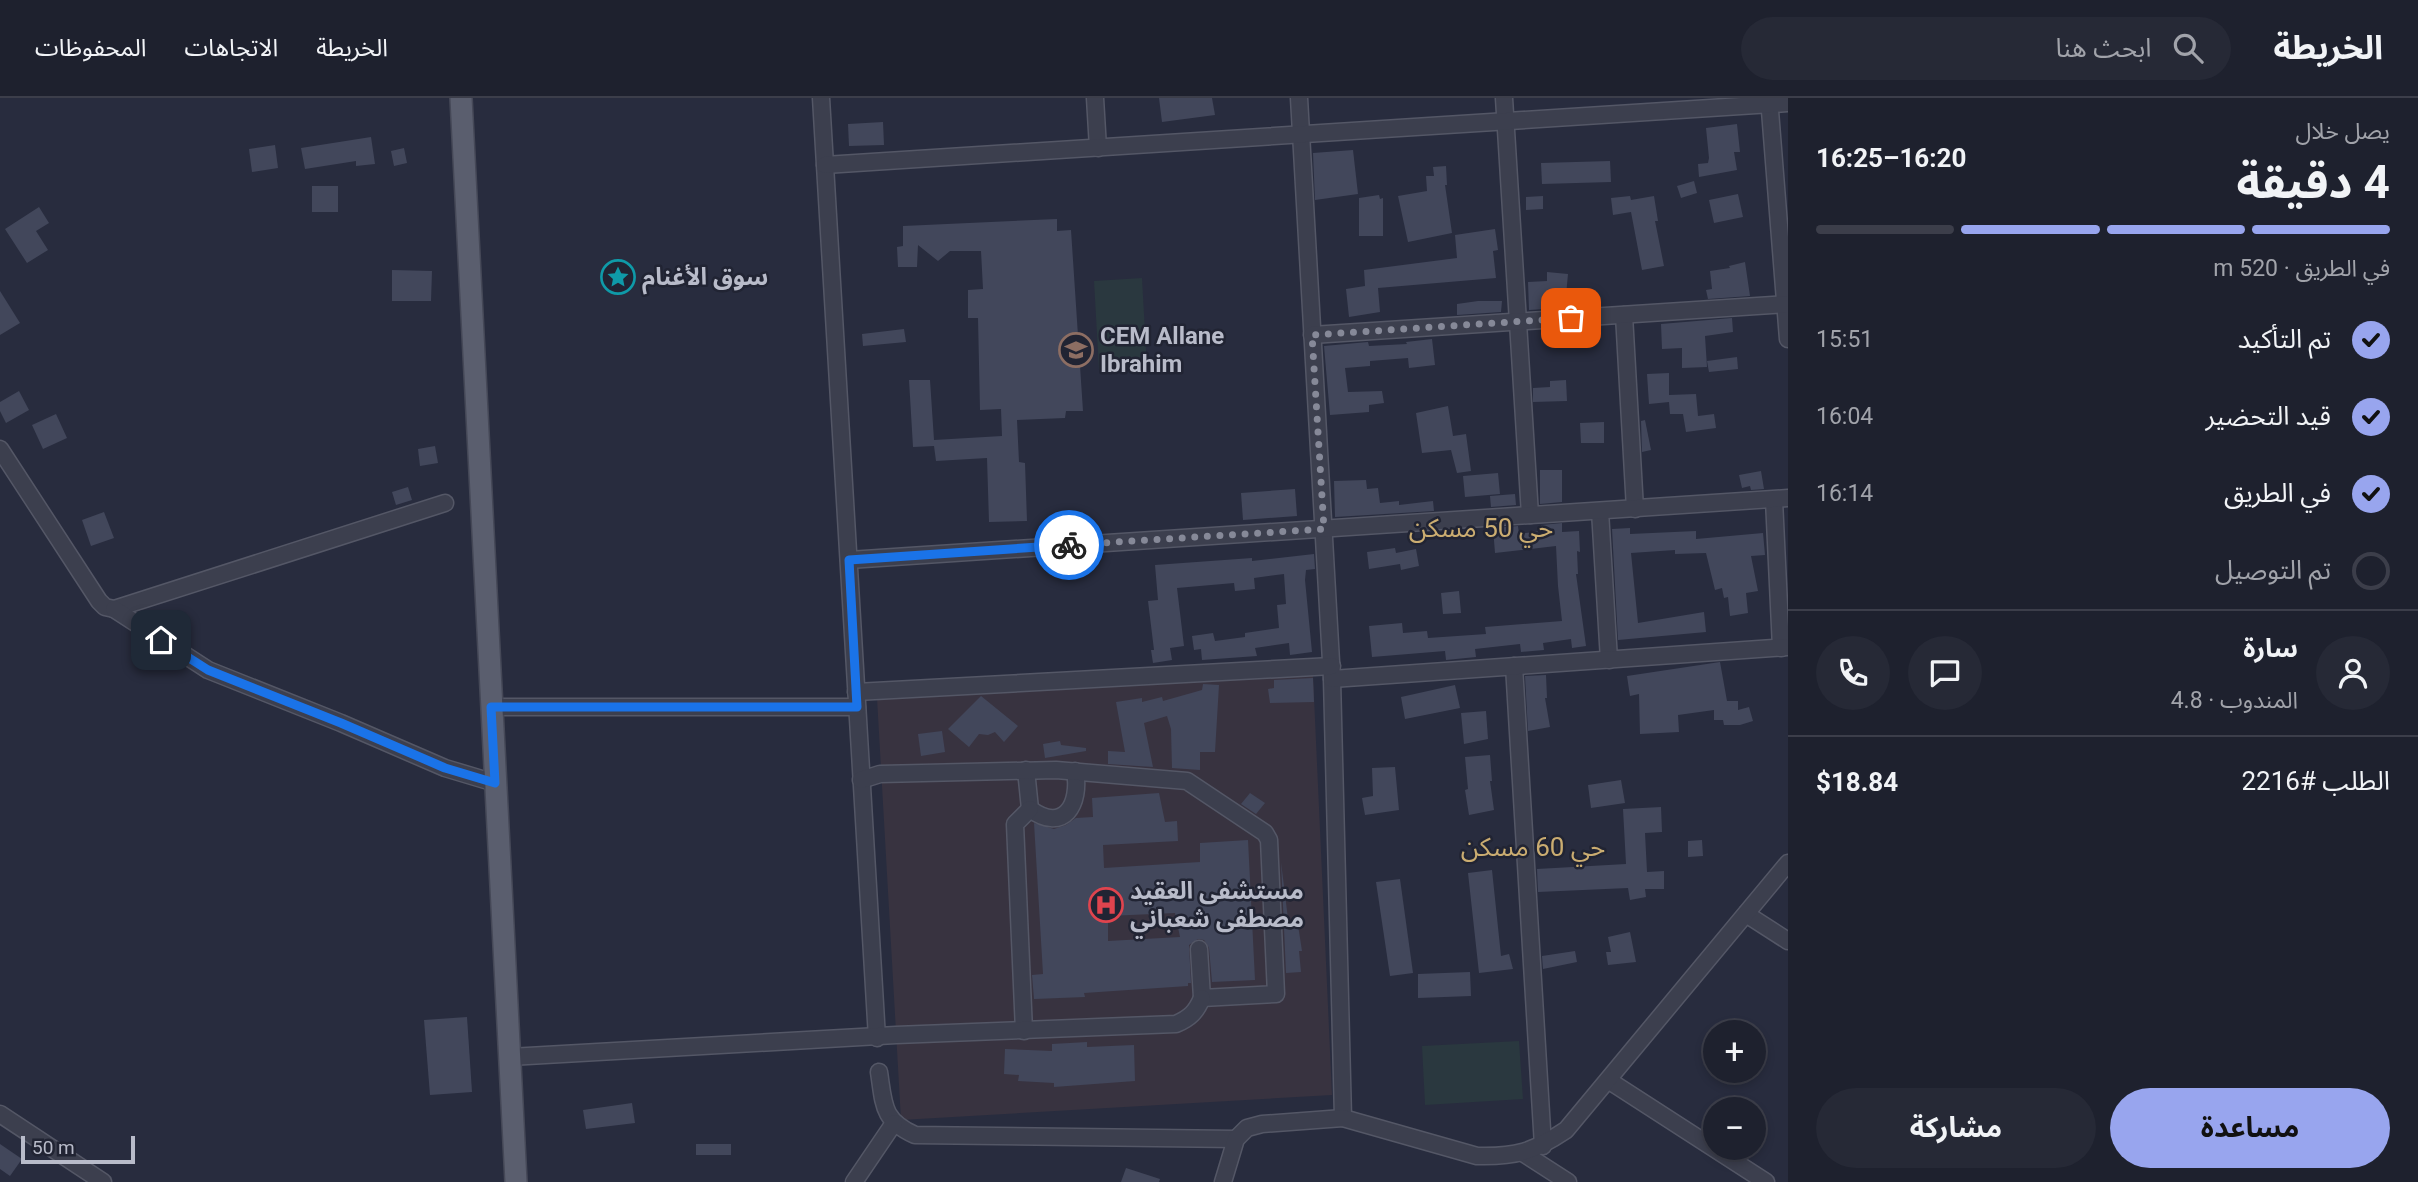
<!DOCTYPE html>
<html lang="ar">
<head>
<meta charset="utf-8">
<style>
	body { margin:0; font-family:Roboto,"Noto Sans Arabic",sans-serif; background:#262936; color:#f1f3f6; direction:rtl; height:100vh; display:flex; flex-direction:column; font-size:26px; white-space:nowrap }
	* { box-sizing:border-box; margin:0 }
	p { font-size:23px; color:#a1a3aa }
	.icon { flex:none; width:38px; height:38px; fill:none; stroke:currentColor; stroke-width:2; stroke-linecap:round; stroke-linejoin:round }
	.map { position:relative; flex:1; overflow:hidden; direction:ltr }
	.panel { display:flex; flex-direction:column; background:#1e212e; width:630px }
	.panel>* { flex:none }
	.buttons { position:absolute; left:1703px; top:922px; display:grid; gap:14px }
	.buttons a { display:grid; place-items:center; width:63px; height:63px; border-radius:50%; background:#1e212e; box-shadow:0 4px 10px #0003,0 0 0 2px #3c3e4a; font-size:35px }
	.scale { position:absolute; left:21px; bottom:18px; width:114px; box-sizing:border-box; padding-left:7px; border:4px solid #b8bbc9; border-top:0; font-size:19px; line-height:24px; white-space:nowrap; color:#b8bbc9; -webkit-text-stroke:5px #212433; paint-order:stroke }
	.pin { position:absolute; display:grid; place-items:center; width:60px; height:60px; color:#fff; margin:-30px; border-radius:14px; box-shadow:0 4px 10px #0006 }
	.courier { position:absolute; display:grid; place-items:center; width:70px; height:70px; margin:-35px; border:5px solid #1a73e8; border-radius:50%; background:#fff; color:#222; box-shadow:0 2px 9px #0007 }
	.headline em { font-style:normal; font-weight:700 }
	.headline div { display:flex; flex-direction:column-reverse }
	.headline { display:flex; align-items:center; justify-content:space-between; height:119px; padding:0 28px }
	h1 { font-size:46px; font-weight:700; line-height:52px }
	.bar { display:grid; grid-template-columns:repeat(4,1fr); gap:10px 7px; align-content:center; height:84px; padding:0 28px }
	.bar i { height:9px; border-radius:5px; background:#3c3e4a }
	.bar .selected { background:#98a5ee }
	.bar p { grid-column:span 4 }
	.line { display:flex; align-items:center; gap:18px; padding:0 28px; border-top:2px solid #3c3e4a }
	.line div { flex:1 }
	.round { display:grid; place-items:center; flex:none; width:74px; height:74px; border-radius:37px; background:#262936 }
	ol { padding:0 28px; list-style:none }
	li { display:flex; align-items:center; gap:21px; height:77px }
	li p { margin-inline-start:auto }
	li .icon { padding:7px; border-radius:50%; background:#98a5ee; color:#111; stroke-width:4 }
	li:last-child { color:#a1a3aa }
	li i { width:38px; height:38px; border:4px solid #3c3e4a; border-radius:50% }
	.primary-button { display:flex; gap:14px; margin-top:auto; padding:14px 28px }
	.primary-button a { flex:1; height:80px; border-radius:42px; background:#98a5ee; color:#111; font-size:28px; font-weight:700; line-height:80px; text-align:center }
	.primary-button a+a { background:#262936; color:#f1f3f6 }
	header { display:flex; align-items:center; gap:42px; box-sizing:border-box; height:98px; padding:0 35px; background:#1e212e; border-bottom:2px solid #3c3e4a }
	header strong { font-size:33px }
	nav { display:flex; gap:38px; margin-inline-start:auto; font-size:24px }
	.search { width:490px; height:63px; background:#262936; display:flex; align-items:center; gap:18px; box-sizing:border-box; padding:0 24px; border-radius:38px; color:#a1a3aa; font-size:26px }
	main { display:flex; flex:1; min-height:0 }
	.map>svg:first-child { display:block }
	.medical { fill:#383340 }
	.green { fill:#2a383f }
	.building { fill:#42475b; fill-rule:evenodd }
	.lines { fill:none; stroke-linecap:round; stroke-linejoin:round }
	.minor-casing { stroke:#545766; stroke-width:19 }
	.major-casing { stroke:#454857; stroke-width:24 }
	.minor { stroke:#3c3f4e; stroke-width:16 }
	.major { stroke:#5a5e6e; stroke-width:21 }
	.done { stroke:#868998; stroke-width:7; stroke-dasharray:0 12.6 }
	.route { stroke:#1a73e8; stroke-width:9 }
	.labels { text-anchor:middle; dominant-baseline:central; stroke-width:5; stroke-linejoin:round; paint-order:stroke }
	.poi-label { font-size:24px; font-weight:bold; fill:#b8bbc9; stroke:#212433; text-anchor:start }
	.neighbourhood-label { font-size:26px; fill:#cbad71; stroke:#212433 }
</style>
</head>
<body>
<header>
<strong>الخريطة</strong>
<div class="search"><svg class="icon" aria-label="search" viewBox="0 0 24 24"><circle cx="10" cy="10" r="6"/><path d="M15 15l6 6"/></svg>ابحث هنا</div>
<nav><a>الخريطة</a><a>الاتجاهات</a><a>المحفوظات</a></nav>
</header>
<main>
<section class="panel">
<div class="headline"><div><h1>4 دقيقة</h1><p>يصل خلال</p></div><em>16:20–16:25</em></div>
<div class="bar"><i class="selected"></i><i class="selected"></i><i class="selected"></i><i></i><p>في الطريق · 520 m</p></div>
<ol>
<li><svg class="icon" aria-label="check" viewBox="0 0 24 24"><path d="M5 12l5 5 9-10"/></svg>تم التأكيد<p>15:51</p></li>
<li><svg class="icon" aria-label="check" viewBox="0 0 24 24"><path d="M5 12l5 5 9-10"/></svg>قيد التحضير<p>16:04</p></li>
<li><svg class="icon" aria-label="check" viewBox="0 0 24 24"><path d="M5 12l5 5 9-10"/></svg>في الطريق<p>16:14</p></li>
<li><i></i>تم التوصيل</li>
</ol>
<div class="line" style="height:126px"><a class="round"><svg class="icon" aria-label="person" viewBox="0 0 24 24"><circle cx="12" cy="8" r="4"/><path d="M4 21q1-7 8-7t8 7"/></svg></a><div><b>سارة</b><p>المندوب · 4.8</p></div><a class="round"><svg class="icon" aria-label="chat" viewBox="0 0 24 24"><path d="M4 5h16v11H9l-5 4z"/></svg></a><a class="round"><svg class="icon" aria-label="phone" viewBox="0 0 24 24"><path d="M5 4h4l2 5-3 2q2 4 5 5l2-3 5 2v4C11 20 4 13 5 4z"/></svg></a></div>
<div class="line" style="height:91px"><div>الطلب #2216</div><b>$18.84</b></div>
<div class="primary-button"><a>مساعدة</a><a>مشاركة</a></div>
</section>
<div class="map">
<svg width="1788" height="1084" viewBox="0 0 1788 1084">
	<rect width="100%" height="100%" fill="#282c3e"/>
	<polygon class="medical" points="1313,577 1332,997 901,1022 877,600"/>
	<g class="green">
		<polygon points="1142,180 1147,270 1099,272 1094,183"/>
		<polygon points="1519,943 1523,1001 1425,1007 1422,948"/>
	</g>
	<g class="building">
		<polygon points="1159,0 1212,0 1215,17 1162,24"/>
		<polygon points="883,24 884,47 849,48 848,26"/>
		<polygon points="1737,26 1740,54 1734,54 1737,72 1699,79 1698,66 1708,65 1709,60 1706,30"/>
		<polygon points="371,39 375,66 356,68 356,63 305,71 301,50"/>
		<polygon points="275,47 278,70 252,74 249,51"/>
		<polygon points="404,50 407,65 394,68 391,53"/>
		<polygon points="1353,52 1358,96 1315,102 1313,55"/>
		<polygon points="1610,63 1611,84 1542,86 1541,65"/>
		<polygon points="1446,68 1447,87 1445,87 1452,135 1408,144 1398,98 1427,93 1426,78 1434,78 1433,69"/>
		<polygon points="1694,83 1697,95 1681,100 1677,88"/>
		<rect x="312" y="88" width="26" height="26"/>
		<polygon points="1738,96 1743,119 1714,125 1709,102"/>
		<polygon points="1379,97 1380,101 1383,100 1383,138 1359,138 1359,100"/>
		<polygon points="1543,98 1543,111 1526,112 1526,99"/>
		<polygon points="1630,98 1631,102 1654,98 1658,123 1655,123 1664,168 1642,172 1631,114 1613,117 1611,100"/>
		<polygon points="39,109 49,125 36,133 48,152 27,165 5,131"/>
		<polygon points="1057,121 1057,133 1071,132 1083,313 1066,313 1065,320 1017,322 1019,364 1025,365 1027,423 989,424 987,360 936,363 934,348 913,349 909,282 930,282 934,342 1002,338 1001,311 980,312 978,220 968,220 968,192 983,191 981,153 950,153 938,163 918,147 917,169 898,169 897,149 903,148 903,128"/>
		<polygon points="1495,131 1498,152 1493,153 1496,180 1378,190 1380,214 1349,219 1346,191 1365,188 1364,172 1457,160 1455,137"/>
		<polygon points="1745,164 1750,198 1708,201 1706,192 1712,191 1710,173 1730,170 1729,168"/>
		<polygon points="392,172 432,173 431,203 392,203"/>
		<polygon points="1547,174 1568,176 1565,208 1545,206 1545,211 1529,212 1528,184 1547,183"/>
		<polygon points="0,193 20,225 0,237"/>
		<polygon points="1478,203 1502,203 1501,214 1457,217 1457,206"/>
		<polygon points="1732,220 1733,234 1705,238 1707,269 1682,270 1682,250 1662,251 1661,226"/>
		<polygon points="904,231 906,244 863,248 862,236"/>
		<polygon points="1432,241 1435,267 1409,270 1408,260 1370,263 1370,268 1345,270 1348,294 1382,293 1384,305 1369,307 1369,314 1330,317 1324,248 1368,244 1369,248 1407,246 1406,244"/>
		<polygon points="1737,259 1738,271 1709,274 1707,263"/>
		<polygon points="1669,275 1669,297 1696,296 1698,318 1714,316 1716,330 1686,334 1683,316 1670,316 1669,304 1649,306 1647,276"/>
		<polygon points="1566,282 1567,303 1533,304 1533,290 1550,289 1550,283"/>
		<polygon points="19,293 29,312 6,325 0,313 0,304"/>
		<polygon points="1448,308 1453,338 1466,336 1471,373 1457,375 1451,352 1422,355 1416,315"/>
		<polygon points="56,316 67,340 43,351 32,327"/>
		<polygon points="1645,322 1651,352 1642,354 1641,323"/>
		<polygon points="1604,324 1604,345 1581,345 1580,325"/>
		<polygon points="435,348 438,365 420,368 418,351"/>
		<polygon points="1540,372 1562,372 1562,404 1540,406"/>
		<polygon points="1761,373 1764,391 1751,392 1750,388 1742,390 1739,377"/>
		<polygon points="1498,375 1500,396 1465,399 1463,378"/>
		<polygon points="1366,382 1367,391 1378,390 1380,405 1399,403 1399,407 1433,403 1434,413 1335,419 1334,383"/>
		<polygon points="408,389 412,402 396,407 392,394"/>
		<polygon points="1295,391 1297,418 1243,422 1241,395"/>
		<polygon points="1515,396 1516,407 1491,409 1490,398"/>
		<polygon points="104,414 114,440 91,448 82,422"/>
		<polygon points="1562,425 1562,434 1579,433 1580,454 1577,453 1578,476 1576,476 1586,548 1572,550 1571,541 1543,545 1544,552 1521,554 1520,546 1475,551 1476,559 1446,562 1445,553 1372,559 1369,528 1402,525 1403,535 1427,533 1428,540 1486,536 1485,529 1562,523 1558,488 1556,448 1495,455 1493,430 1518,428 1519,436 1541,433 1541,427"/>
		<polygon points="1630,430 1630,436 1696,433 1696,441 1763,435 1765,457 1751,458 1758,493 1746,495 1748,515 1730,518 1728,499 1724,500 1722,490 1715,492 1706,455 1675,456 1675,452 1631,455 1638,525 1704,514 1706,534 1618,542 1612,431"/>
		<polygon points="1395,450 1396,455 1416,451 1419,468 1401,472 1400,466 1369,471 1367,454"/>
		<polygon points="1314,456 1315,471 1306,472 1305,482 1312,554 1290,557 1289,545 1255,550 1257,558 1202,562 1201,551 1194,552 1192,538 1213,535 1215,543 1245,539 1245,535 1279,530 1277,507 1286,506 1284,476 1254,480 1255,491 1235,493 1234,485 1177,490 1184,548 1170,550 1172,562 1153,565 1151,552 1154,552 1148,503 1158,502 1155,467 1252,460 1252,463"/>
		<polygon points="1459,493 1461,515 1443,516 1441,495"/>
		<polygon points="1720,564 1727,603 1738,603 1738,612 1749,609 1753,623 1740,627 1724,627 1723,622 1714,622 1714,612 1678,617 1679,634 1640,636 1639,596 1630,598 1627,578"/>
		<polygon points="1546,577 1547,600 1545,600 1550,629 1528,633 1525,578"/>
		<polygon points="1313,580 1314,604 1270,605 1268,591 1274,590 1274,582"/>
		<polygon points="1203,586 1219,587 1215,654 1200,654 1200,672 1172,670 1171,631 1167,618 1144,625 1153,669 1108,666 1108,653 1125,654 1116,604 1142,600 1142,604 1162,599 1163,603 1202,592"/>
		<polygon points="1455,587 1460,610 1405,621 1401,599"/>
		<polygon points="981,598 1018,628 1004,644 995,634 988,637 979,636 969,649 948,631"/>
		<polygon points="1486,613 1488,641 1464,646 1461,615"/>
		<polygon points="942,633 945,654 921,658 918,636"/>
		<polygon points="1060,643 1061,647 1086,650 1086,653 1045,660 1043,646"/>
		<polygon points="1490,657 1492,683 1490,683 1494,712 1469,717 1465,692 1468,691 1465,659"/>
		<polygon points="1395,669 1399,712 1365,717 1362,700 1373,698 1372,670"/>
		<polygon points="1621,682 1625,705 1591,710 1588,687"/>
		<path d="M1159 695 1165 724 1177 723 1178 743 1103 747 1104 770 1200 764V745L1248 742 1255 882 1212 884 1209 850 1204 842 1198 841 1189 847 1191 885H1188V888L1084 895 1085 899 1034 901 1032 877 1043 876 1034 725 1054 731 1066 727 1076 720 1093 719 1092 700ZM1175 815 1180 839 1108 843V818Z"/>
		<polygon points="1250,695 1265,705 1256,716 1241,706"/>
		<polygon points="1661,709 1662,734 1645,735 1647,774 1664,773 1664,791 1645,791 1646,799 1630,802 1628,790 1538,794 1537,771 1626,766 1623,711"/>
		<polygon points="1702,742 1703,758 1688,759 1688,743"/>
		<polygon points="1281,764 1289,829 1298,827 1302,853 1299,853 1301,874 1286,875"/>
		<polygon points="1492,772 1501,858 1509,856 1513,871 1479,875 1468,775"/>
		<polygon points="1400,781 1413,875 1390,878 1376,784"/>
		<polygon points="1630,834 1636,864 1608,867 1606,854 1611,854 1608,839"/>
		<polygon points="1575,853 1577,864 1543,871 1542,858"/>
		<polygon points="1470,874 1471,898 1418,900 1418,876"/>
		<polygon points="467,919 472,994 430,997 424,922"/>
		<polygon points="1087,944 1087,949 1134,947 1135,983 1054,989 1054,985 1018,983 1019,977 1004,976 1005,951 1052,953 1052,946"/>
		<polygon points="632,1005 635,1025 586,1031 583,1012"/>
		<polygon points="0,1046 22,1061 10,1078 0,1071"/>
		<rect x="696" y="1046" width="35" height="11"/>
		<polygon points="1126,1070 1160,1081 1159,1084 1121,1084"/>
	</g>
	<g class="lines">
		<g class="minor-casing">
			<g id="minor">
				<polyline points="821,0 877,940"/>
				<polyline points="1095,0 1098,50"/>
				<polyline points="1299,0 1332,581 1343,1020"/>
				<polyline points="1504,0 1530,417"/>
				<polyline points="1769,0 1788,241"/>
				<polyline points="825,67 1788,5"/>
				<polyline points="1624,217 1635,411"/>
				<polyline points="1312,237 1788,206"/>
				<polyline points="0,351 99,503 105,509 114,511 445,405"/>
				<polyline points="1774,402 1781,550"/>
				<polyline points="1600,413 1609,562"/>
				<polyline points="849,462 1788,400"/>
				<polyline points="114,511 208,572 341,625 445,670 495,685"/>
				<polyline points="1514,568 1543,1048"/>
				<polyline points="1332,581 1788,549"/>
				<polyline points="856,594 1332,568"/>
				<polyline points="491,609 857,609"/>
				<path d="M1026 672 1030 711C1064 736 1081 706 1075 673"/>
				<polyline points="861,682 880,676 1056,672 1187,683 1265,735 1269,742 1276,896 1202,900 1199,851"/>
				<polyline points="1746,816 1788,843"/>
				<polyline points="1024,933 1015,726 1030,711"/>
				<path d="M510 959 896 937 1176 926C1190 920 1196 914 1202 900"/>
				<path d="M879 974C884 1007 882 1022 915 1037L1236 1041"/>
				<polyline points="1608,982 1766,1084"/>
				<polyline points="0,1016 103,1084"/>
				<polyline points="1523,1055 1568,1084"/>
				<polyline points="854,1084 894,1025"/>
				<path d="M1223 1084 1236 1041 1247 1030 1262 1026 1343 1020 1477 1058C1516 1059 1533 1054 1566 1032L1788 765"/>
			</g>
		</g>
		<g class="major-casing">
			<polyline id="major" points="461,0 516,1084"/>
		</g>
		<use href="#minor" class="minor"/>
		<use href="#major" class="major"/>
	</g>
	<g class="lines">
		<polyline class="done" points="1069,447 1324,431 1312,237 1571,220"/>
		<polyline class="route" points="161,542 208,572 341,625 445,670 495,685 491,609 857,609 849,462 1069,447"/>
	</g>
	<defs>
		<g id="sight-ring" transform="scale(1.75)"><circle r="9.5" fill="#212433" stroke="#0f9aa8" stroke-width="1.5"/><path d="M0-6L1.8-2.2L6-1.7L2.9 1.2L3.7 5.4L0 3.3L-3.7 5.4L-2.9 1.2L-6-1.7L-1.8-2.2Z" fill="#0f9aa8"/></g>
		<g id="school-ring" transform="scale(1.75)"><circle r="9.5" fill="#212433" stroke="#8d6e63" stroke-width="1.5"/><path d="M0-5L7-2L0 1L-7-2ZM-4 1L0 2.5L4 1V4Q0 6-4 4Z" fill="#8d6e63"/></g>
		<g id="hospital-ring" transform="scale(1.75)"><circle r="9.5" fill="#212433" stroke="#e0444e" stroke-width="1.5"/><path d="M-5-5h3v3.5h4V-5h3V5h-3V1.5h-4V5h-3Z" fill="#e0444e"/></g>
	</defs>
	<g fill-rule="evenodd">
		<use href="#sight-ring" x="618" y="179"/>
		<use href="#school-ring" x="1076" y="252"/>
		<use href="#hospital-ring" x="1106" y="807"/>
	</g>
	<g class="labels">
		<g class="poi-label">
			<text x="642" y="179">سوق الأغنام</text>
			<text x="1100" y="238">CEM Allane<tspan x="1100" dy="28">Ibrahim</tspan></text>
			<text x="1130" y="793">مستشفى العقيد<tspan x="1130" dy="28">مصطفى شعباني</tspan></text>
		</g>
		<g class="neighbourhood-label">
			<text x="1481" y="430">حي 50 مسكن</text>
			<text x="1533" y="749">حي 60 مسكن</text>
		</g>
	</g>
</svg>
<div class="buttons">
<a>+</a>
<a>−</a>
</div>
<div class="scale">50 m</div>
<div class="pin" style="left:1571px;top:220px;background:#ea580c"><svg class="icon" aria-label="bag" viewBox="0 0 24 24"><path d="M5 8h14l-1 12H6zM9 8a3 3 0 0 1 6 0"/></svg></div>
<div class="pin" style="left:161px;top:542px;background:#1f2937"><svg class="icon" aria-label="home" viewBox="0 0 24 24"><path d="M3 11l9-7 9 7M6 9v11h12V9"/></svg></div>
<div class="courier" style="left:1069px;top:447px"><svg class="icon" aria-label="bike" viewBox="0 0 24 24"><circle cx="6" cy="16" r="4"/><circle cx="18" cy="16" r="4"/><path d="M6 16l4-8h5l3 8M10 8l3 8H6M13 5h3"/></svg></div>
</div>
</main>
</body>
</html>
